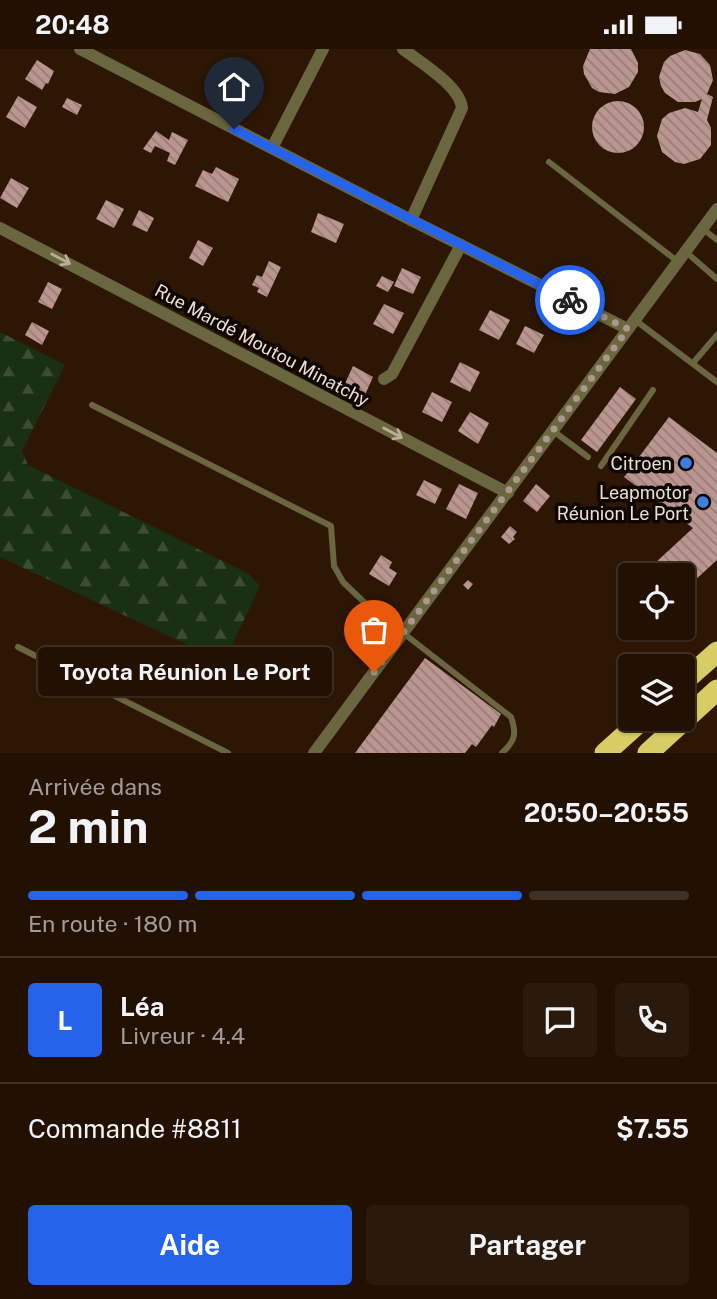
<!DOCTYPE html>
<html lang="fr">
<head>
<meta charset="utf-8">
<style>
	body { margin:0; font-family:"Public Sans",sans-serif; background:#2a1a0d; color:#f1f3f6; height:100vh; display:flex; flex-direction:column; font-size:26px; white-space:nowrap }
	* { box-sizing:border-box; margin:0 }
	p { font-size:23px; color:#a29d9a }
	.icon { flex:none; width:38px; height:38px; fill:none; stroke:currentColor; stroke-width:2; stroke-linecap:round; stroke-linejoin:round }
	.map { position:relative; height:704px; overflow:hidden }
	.panel { display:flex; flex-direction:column; background:#221103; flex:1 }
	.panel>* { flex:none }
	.fabs { position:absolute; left:618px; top:514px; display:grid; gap:14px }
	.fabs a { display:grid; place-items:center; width:77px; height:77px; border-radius:7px; background:#221103; box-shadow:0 2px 5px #0004,0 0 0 2px #3f3125; font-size:35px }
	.pin { position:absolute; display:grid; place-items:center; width:60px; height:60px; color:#fff; margin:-72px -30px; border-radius:50% 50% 50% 0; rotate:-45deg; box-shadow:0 0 7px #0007 }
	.pin .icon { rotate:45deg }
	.courier { position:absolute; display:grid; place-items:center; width:70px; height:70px; margin:-35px; border:5px solid #2563eb; border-radius:50%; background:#fff; color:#222; box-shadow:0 2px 9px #0007 }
	.bubble { position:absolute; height:49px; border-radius:7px; background:#221103; box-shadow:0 2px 5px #0004,0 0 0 2px #3f3125; font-size:23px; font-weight:700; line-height:49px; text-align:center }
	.headline em { font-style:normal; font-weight:700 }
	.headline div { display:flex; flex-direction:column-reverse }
	.headline { display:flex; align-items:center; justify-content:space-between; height:119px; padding:0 28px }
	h1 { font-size:46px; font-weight:700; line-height:52px }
	.bar { display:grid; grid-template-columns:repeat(4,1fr); gap:10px 7px; align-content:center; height:84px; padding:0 28px }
	.bar i { height:9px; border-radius:5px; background:#3f3125 }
	.bar .current { background:#2563eb }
	.bar p { grid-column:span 4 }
	.line { display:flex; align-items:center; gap:18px; padding:0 28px; border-top:2px solid #3f3125 }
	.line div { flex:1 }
	.round { display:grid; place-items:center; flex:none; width:74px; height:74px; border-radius:7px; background:#2a1a0d }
	.cta { display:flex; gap:14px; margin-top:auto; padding:14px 28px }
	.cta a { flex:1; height:80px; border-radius:7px; background:#2563eb; color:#fff; font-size:28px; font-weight:700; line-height:80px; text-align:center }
	.cta a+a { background:#2a1a0d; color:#f1f3f6 }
	.status { display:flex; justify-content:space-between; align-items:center; height:49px; padding:0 35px; background:#221103; direction:ltr }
	.status svg { height:19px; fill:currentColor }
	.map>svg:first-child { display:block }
	.forest { fill:url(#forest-firs) }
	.building { fill:url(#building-back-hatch) }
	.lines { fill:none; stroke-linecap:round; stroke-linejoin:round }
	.lane { stroke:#6a663f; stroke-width:6 }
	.street { stroke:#6a663f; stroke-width:12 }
	.highway { stroke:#d8cc66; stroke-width:21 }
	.oneway { stroke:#b9af98 }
	.done { stroke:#aa998b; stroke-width:7; stroke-dasharray:0 12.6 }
	.route { stroke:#2563eb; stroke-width:9 }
	.shop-dot { fill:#3f7fe0; stroke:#0e0601; stroke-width:2.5 }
	.labels { text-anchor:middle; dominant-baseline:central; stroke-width:7; stroke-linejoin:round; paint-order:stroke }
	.street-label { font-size:18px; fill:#eedfd3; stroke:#0e0601 }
	.poi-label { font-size:18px; fill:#eedfd3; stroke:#0e0601; text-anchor:end }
</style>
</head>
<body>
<div class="status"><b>20:48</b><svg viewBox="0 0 49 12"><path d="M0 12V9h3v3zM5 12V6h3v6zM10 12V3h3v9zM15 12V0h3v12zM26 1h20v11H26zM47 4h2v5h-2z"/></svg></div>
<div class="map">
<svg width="717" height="704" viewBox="0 0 717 704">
	<defs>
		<pattern id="forest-firs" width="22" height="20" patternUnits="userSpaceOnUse" patternTransform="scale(1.75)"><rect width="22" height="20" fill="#193012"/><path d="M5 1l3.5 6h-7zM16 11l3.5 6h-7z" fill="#3b4e34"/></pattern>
		<pattern id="building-back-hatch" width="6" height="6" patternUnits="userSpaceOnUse" patternTransform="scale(1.75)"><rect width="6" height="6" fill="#bb9590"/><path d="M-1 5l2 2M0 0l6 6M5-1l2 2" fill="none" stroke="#987c78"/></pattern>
	</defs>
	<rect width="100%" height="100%" fill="#2d1704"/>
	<polygon class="forest" points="0,283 65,316 22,402 28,416 249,525 260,537 224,613 0,508"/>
	<g class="building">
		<polygon points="590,0 631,0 638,14 638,23 629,38 615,45 599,43 592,39 584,25 583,17"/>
		<polygon points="685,1 700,5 710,16 713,31 707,45 713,48 707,71 711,79 711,96 700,110 684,115 675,113 662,103 657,87 662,70 669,64 685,59 698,63 702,50 695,53 678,53 665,44 661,37 659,28 664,13 670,7"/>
		<polygon points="37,11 54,22 48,35 46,34 42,41 25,30"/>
		<polygon points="18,47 37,58 25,79 6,68"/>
		<polygon points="67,49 82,56 77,66 62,58"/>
		<circle cx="618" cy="78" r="26"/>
		<polygon points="156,82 169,91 172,83 188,91 175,116 167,112 170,104 155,97 151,104 143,100"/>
		<polygon points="216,118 239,130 228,153 195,137 203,121 212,125"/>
		<polygon points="11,129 29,139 17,159 0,149"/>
		<polygon points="106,151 124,160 114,179 96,170"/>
		<polygon points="139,161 154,169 147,183 132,176"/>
		<polygon points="318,164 344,175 336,194 311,183"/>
		<polygon points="198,191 213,199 203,217 189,209"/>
		<polygon points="269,212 281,218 267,248 257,243 259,239 252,236 257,226 262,228"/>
		<polygon points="402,219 421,228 413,245 394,237"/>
		<polygon points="382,227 394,233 388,243 376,237"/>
		<polygon points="48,233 62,240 52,260 38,253"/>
		<polygon points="384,255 404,264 393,285 373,275"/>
		<polygon points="490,261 510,271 499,291 479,281"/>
		<polygon points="32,273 49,282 42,296 25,286"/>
		<polygon points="525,277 544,286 534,304 516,295"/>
		<polygon points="460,313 480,323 470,343 450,333"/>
		<polygon points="353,317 373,328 364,348 343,339"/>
		<polygon points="620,338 636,350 597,403 581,391"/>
		<polygon points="432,343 452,353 442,373 422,363"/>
		<polygon points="470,363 489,374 478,395 458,382"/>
		<polygon points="669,368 717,404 717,511 682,543 682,527 641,527 693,479 624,428"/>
		<polygon points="424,431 442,440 435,455 416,446"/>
		<polygon points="459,435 478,444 466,470 446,460"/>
		<polygon points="536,435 550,447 537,463 523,452"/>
		<polygon points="510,477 517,483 513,488 515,490 509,495 501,488"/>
		<polygon points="381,506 392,513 389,519 397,524 389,537 369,525"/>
		<polygon points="468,531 473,535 468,541 463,536"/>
		<polygon points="425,609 501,665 494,678 492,676 476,698 472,695 465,704 355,704"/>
		<polygon points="291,630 305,637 299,649 285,642"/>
	</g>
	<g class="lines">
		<g class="lane">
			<polyline points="549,113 677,212"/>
			<polyline points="703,180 717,191"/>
			<polyline points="686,203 717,230"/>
			<polyline points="635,271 717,333"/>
			<polyline points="693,314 717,286"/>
			<path d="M92 356 331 477 334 517 343 533 366 555 511 668C517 685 515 692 502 704"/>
			<polyline points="552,381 588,408"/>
			<polyline points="601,417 653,341"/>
			<polyline points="18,598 228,704"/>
		</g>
		<g class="street">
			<polyline points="80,0 411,171 628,280"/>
			<path d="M403 0C420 13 460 37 462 59L411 171"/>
			<polyline points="272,99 323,0"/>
			<polyline points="0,179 508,444"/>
			<polyline points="384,330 392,325 461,196"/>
			<polyline points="314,704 717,160"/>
		</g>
		<g class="highway">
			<polyline points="682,634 717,603"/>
			<polyline points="605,704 643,670"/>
			<polyline points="648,704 717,641"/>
		</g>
	</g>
	<defs><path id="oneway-shaft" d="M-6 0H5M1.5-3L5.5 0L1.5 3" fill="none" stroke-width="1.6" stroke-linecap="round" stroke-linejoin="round" transform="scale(1.75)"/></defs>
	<g class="oneway">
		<use href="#oneway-shaft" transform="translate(61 210) rotate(28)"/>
		<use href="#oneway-shaft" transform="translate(393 384) rotate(28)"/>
	</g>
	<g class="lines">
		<polyline class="done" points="374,623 628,280 570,251"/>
		<polyline class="route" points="234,80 570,251"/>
	</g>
	<g class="shop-dot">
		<circle cx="686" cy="414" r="7"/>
		<circle cx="703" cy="453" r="7"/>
	</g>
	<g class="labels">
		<g class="street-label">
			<text transform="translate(262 296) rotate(28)">Rue Mardé Moutou Minatchy</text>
		</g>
		<g class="poi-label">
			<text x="672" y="414">Citroen</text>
			<text x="689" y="443">Leapmotor<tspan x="689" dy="21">Réunion Le Port</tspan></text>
		</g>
	</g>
</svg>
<div class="fabs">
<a><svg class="icon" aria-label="locate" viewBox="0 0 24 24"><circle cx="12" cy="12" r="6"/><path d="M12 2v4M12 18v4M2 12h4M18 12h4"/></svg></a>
<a><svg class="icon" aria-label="layers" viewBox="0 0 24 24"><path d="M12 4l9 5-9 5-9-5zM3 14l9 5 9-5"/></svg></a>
</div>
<div class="pin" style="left:374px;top:623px;background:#ea580c"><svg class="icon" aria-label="bag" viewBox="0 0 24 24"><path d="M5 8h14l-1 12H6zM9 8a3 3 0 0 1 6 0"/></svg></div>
<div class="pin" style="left:234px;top:80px;background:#1f2937"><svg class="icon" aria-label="home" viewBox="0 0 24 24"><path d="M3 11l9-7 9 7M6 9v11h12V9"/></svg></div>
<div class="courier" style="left:570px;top:251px"><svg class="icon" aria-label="bike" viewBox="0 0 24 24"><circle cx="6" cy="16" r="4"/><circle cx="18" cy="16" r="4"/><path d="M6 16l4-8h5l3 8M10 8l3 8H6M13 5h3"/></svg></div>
<div class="bubble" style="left:38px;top:598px;width:294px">Toyota Réunion Le Port</div>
</div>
<section class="panel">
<div class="headline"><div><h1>2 min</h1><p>Arrivée dans</p></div><em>20:50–20:55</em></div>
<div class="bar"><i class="current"></i><i class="current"></i><i class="current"></i><i></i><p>En route · 180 m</p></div>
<div class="line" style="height:126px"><b class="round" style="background:#2563eb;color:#fff">L</b><div><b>Léa</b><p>Livreur · 4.4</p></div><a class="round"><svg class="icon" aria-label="chat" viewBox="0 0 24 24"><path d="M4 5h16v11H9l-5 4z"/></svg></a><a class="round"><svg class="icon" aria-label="phone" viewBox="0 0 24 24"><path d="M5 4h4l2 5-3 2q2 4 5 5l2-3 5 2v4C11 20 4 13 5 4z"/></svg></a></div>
<div class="line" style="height:91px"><div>Commande #8811</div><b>$7.55</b></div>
<div class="cta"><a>Aide</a><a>Partager</a></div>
</section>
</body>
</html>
